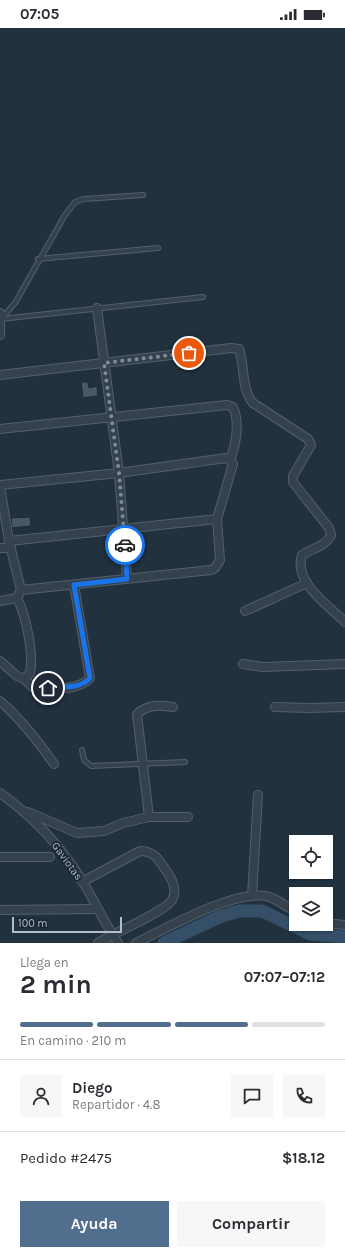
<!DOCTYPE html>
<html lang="es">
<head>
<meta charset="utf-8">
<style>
	body { margin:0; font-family:Karla,sans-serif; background:#f7f7f7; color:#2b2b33; height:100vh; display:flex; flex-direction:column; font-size:15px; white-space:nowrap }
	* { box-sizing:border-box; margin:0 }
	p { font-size:13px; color:#7c7c81 }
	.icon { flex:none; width:22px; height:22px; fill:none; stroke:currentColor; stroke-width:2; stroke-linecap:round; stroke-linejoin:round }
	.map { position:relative; height:915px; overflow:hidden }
	.details { display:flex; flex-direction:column; background:#fff; flex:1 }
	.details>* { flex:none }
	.buttons { position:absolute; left:289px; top:807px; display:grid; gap:8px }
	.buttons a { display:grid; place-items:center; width:44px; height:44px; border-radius:0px; background:#fff; box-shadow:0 1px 3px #0004; font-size:20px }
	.scale { position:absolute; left:12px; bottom:10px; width:110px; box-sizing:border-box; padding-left:4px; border:2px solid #b1bdc9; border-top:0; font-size:11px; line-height:14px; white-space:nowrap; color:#b1bdc9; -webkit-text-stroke:3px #1a2733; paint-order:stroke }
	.pin { position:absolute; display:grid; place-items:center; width:34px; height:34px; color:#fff; margin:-17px; border:2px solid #fff; border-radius:50%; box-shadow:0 1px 4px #0007 }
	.courier { position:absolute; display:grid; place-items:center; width:40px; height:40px; margin:-20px; border:3px solid #1a73e8; border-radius:50%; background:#fff; color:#222; box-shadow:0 1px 5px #0007 }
	.head em { font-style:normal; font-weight:700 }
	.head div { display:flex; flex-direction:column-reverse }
	.head { display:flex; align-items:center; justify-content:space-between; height:68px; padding:0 20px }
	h1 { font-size:26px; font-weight:700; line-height:30px }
	.bar { display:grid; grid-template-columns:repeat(4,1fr); gap:6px 4px; align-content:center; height:48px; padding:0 20px }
	.bar i { height:5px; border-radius:3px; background:#e1e1e2 }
	.bar .selected { background:#516e8f }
	.bar p { grid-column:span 4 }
	.line { display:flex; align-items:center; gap:10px; padding:0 20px; border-top:1px solid #e1e1e2 }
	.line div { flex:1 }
	.round { display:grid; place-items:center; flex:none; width:42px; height:42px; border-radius:0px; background:#f7f7f7 }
	.button { display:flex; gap:8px; margin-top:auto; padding:8px 20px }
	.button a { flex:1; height:46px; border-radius:0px; background:#516e8f; color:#fff; font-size:16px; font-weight:700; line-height:46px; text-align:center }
	.button a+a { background:#f7f7f7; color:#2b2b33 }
	.status { display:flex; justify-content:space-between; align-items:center; height:28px; padding:0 20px; background:#fff; direction:ltr }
	.status svg { height:11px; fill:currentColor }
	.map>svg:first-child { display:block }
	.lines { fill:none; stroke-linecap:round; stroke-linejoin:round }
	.river { stroke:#344f67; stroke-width:13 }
	.building { fill:#475867; stroke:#1c2935 }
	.lane-casing { stroke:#53606c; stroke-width:6 }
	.street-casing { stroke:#53606c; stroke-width:10 }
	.lane { stroke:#35424e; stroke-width:4 }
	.street { stroke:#35424e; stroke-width:8 }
	.done { stroke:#7f8c98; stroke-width:4; stroke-dasharray:0 7.2 }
	.route { stroke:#1a73e8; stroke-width:5 }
	.labels { text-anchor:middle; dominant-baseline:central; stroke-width:3.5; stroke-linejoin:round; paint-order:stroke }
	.street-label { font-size:11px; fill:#b1bdc9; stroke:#1a2733 }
</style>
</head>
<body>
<div class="status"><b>07:05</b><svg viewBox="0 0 49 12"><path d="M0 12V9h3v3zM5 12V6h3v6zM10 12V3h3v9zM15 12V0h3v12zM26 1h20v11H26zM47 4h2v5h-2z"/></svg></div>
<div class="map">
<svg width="345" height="915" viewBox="0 0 345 915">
	<rect width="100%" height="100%" fill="#21313e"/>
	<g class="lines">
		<polyline class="river" points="164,915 219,889 239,883 262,883 310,906 345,909"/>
	</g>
	<g class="building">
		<polygon points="81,354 88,354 89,360 97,358 98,368 83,370"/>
		<polygon points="30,489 31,498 12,500 11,490"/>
	</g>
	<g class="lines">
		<g class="lane-casing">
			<g id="lane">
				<polyline points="143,167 84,171 75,174 65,187 15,275 1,291 203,269"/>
				<polyline points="38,231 158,220"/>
				<polyline points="36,662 43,674"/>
				<polyline points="82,722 84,732 91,738 185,734"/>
			</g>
		</g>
		<g class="street-casing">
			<g id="street">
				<polyline points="97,280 119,445 127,551"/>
				<polyline points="0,285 0,307"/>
				<path d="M0 347 231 320 239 321C245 338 241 361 253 375L308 411 311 417 293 448V454L329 500 331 507C325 519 312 520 302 527 293 554 328 577 345 594"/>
				<path d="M0 401 227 377 233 379C240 394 236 417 230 432"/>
				<polyline points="0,457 119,445 226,430 230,432 233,436 217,491 9,513"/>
				<polyline points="0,458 9,513 21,562 17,570 0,573"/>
				<polyline points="0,520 11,520"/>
				<polyline points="21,562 211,542 215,540 220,532 217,491"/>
				<polyline points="245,583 307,555"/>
				<path d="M0 633 17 648 24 651 30 645C34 626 26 587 17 570"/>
				<polyline points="243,636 263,639 345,636"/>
				<path d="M24 651 36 662C51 660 79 663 90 650L74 557"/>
				<path d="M0 673C22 692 38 713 54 736"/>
				<polyline points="275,679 308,680 345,679"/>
				<path d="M0 765C34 789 61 818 83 854 95 874 105 896 118 915"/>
				<polyline points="28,784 77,805 104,803 123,795 149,789 188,789"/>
				<path d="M149 789 137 686C149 676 158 677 173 679"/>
				<polyline points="0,829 50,829"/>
				<path d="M82 854 140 823C153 823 158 830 165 841 171 849 178 862 172 872 165 884 113 905 98 915"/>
				<polyline points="252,868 258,767"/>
				<polyline points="0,882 98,881"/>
				<polyline points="326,895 345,897"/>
				<path d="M136 915C167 900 233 862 266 868 276 870 287 879 296 884"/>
			</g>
		</g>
		<use href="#lane" class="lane"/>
		<use href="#street" class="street"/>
	</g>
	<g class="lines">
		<polyline class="done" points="125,517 119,445 104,335 189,325"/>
		<path class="route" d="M48 660C60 659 81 661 90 650L74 557 127 551 125 517"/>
	</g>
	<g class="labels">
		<g class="street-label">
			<text transform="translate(67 833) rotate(54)">Gaviotas</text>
		</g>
	</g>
</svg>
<div class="buttons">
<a><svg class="icon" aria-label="locate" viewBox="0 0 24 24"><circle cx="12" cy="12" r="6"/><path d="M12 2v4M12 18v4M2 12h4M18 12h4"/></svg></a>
<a><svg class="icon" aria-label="layers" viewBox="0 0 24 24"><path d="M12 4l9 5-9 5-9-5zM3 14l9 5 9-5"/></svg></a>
</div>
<div class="scale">100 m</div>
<div class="pin" style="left:189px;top:325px;background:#ea580c"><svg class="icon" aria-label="bag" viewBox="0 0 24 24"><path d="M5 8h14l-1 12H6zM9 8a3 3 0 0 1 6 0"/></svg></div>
<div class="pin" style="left:48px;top:660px;background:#1f2937"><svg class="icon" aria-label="home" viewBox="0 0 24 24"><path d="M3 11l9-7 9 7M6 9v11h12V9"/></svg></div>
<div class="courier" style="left:125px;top:517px"><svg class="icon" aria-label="car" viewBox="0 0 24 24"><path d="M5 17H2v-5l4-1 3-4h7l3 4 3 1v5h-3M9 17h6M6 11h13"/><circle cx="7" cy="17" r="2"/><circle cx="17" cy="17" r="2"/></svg></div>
</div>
<section class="details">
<div class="head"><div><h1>2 min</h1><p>Llega en</p></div><em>07:07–07:12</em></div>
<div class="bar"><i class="selected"></i><i class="selected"></i><i class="selected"></i><i></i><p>En camino · 210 m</p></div>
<div class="line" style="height:72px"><a class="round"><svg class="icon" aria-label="person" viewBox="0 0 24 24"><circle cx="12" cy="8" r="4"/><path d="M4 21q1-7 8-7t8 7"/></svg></a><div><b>Diego</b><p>Repartidor · 4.8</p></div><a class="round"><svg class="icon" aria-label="chat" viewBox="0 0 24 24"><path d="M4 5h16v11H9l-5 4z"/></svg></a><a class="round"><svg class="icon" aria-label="phone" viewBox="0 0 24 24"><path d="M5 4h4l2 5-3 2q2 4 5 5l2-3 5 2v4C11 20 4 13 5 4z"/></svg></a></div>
<div class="line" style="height:52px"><div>Pedido #2475</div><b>$18.12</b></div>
<div class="button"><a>Ayuda</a><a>Compartir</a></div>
</section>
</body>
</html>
